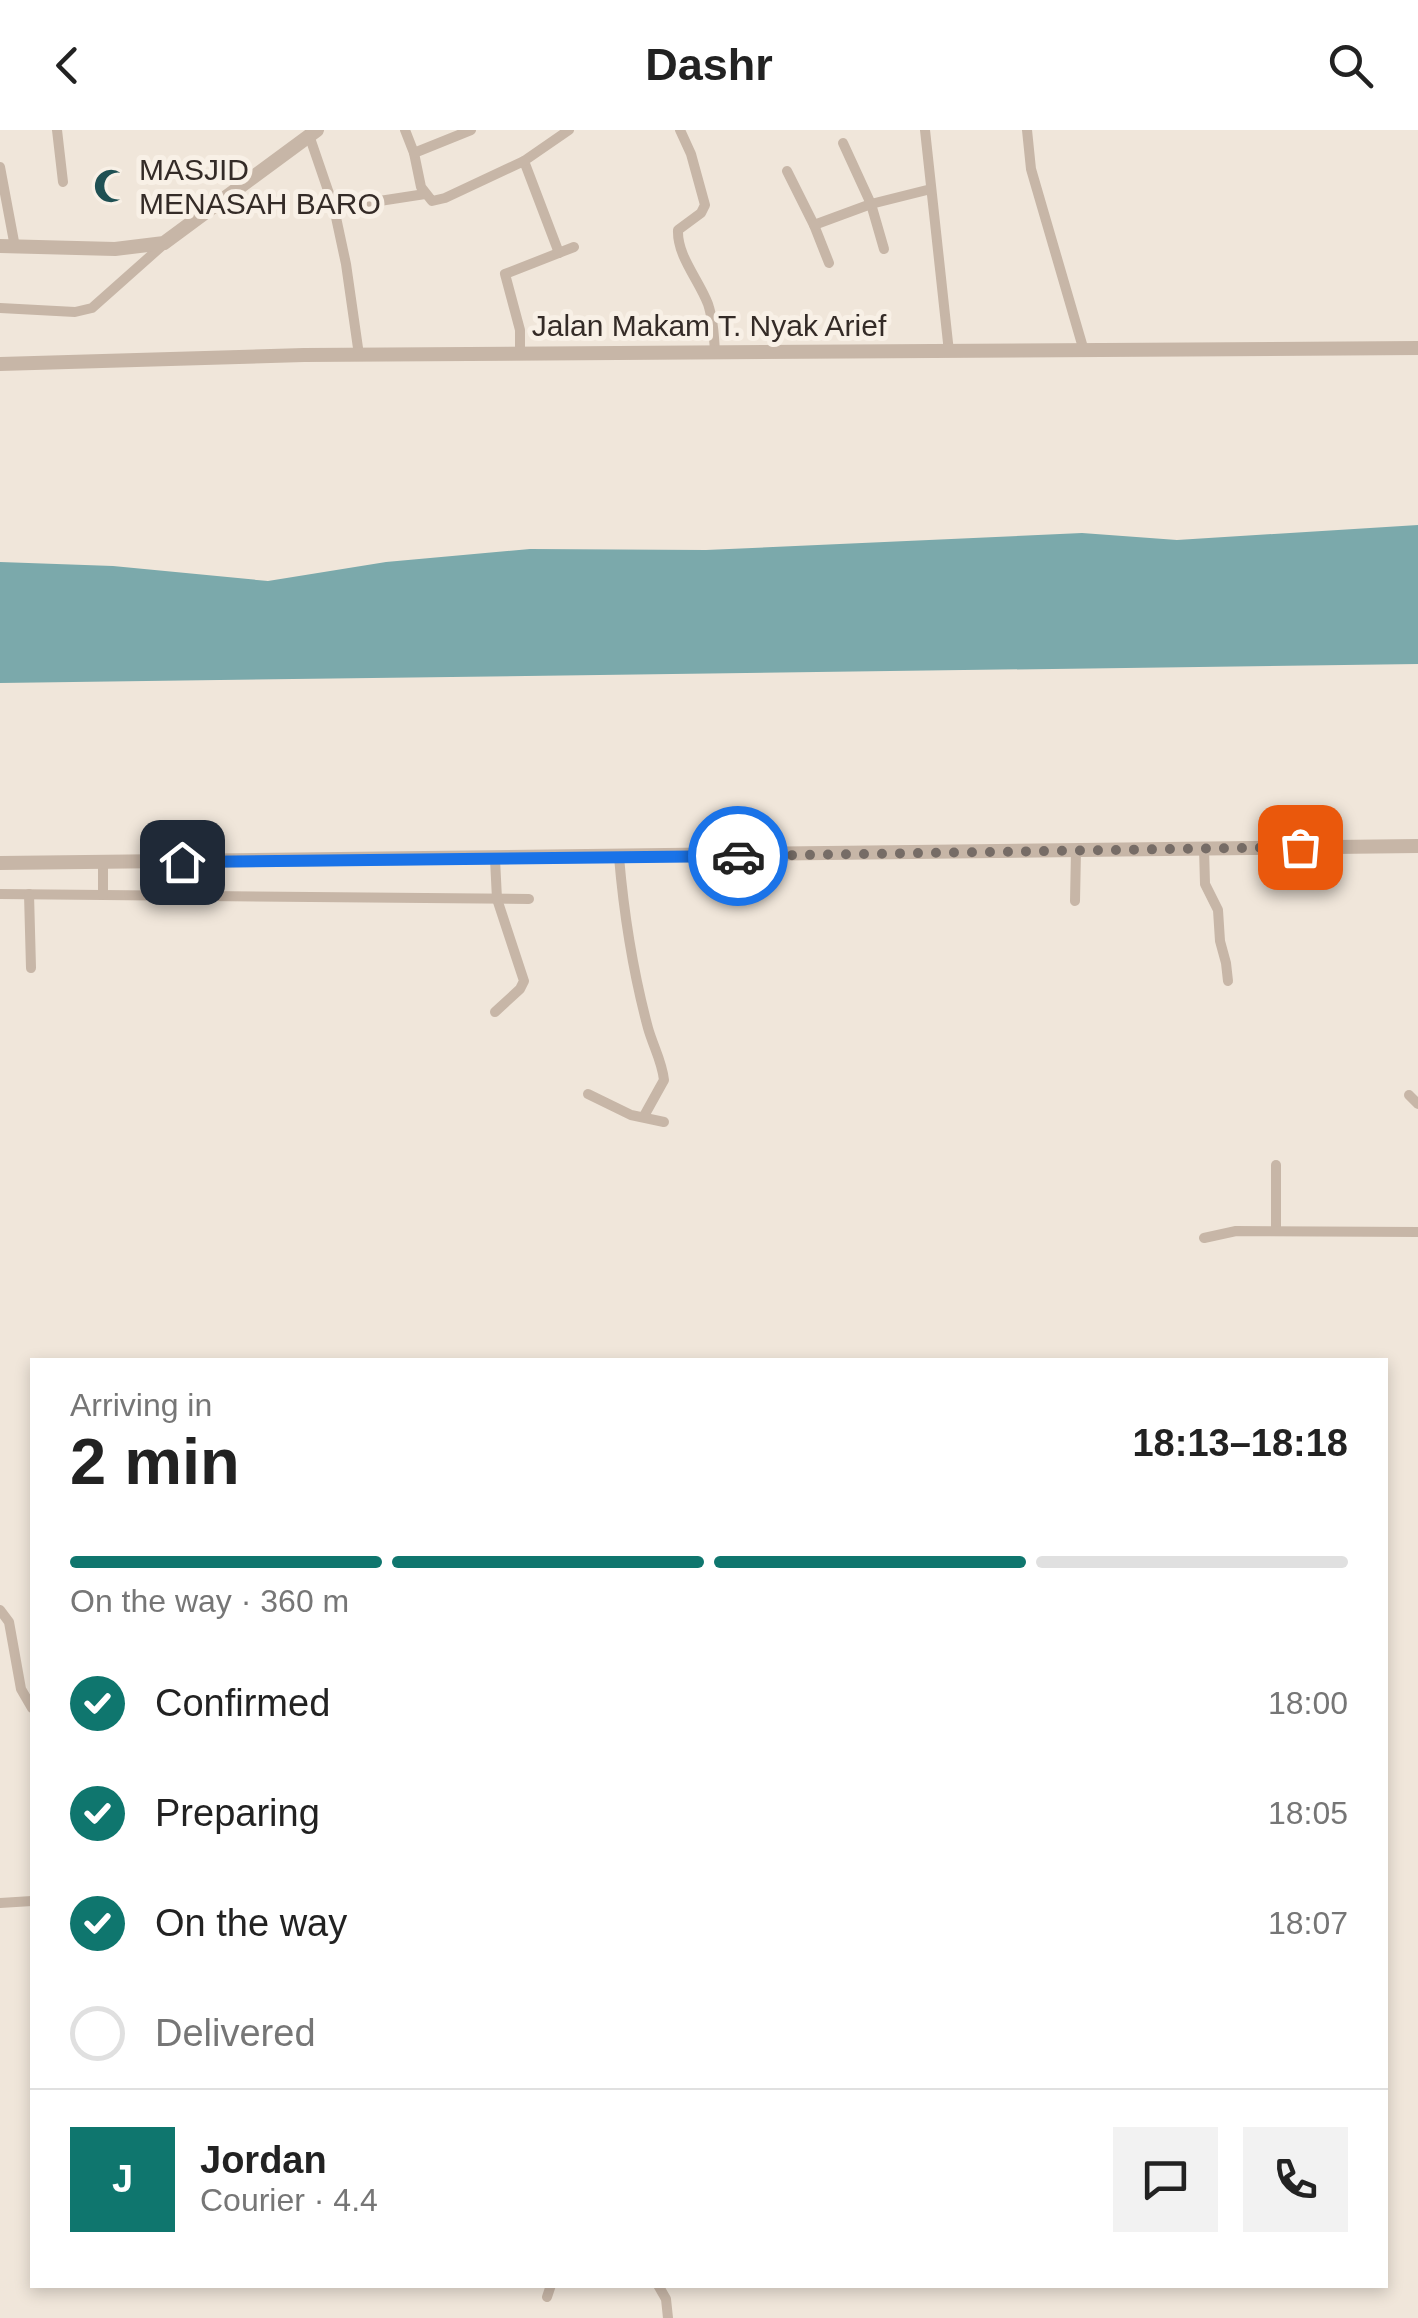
<!DOCTYPE html>
<html lang="en">
<head>
<meta charset="utf-8">
<style>
	body { margin:0; font-family:Helvetica,sans-serif; background:#f2f2f2; color:#222; height:100vh; display:flex; flex-direction:column; font-size:38px; white-space:nowrap }
	* { box-sizing:border-box; margin:0 }
	p { font-size:32px; color:#767676 }
	.icon { flex:none; width:55px; height:55px; fill:none; stroke:currentColor; stroke-width:2; stroke-linecap:round; stroke-linejoin:round }
	.map { position:relative; flex:1; overflow:hidden }
	.sheet { position:absolute; left:30px; top:1228px; width:1358px; height:930px; display:flex; flex-direction:column; background:#fff; border-radius:0px; box-shadow:0 5px 15px #0003 }
	.sheet>* { flex:none }
	.pin { position:absolute; display:grid; place-items:center; width:85px; height:85px; color:#fff; margin:-42px; border-radius:20px; box-shadow:0 5px 15px #0006 }
	.courier { position:absolute; display:grid; place-items:center; width:100px; height:100px; margin:-50px; border:8px solid #1a73e8; border-radius:50%; background:#fff; color:#222; box-shadow:0 2px 12px #0007 }
	.headline em { font-style:normal; font-weight:700 }
	.headline div { display:flex; flex-direction:column-reverse }
	.headline { display:flex; align-items:center; justify-content:space-between; height:170px; padding:0 40px }
	h1 { font-size:65px; font-weight:700; line-height:75px }
	.bar { display:grid; grid-template-columns:repeat(4,1fr); gap:15px 10px; align-content:center; height:120px; padding:0 40px }
	.bar i { height:12px; border-radius:8px; background:#e0e0e0 }
	.bar .selected { background:#0f766e }
	.bar p { grid-column:span 4 }
	.line { display:flex; align-items:center; gap:25px; padding:0 40px; border-top:2px solid #e0e0e0 }
	.line div { flex:1 }
	.round { display:grid; place-items:center; flex:none; width:105px; height:105px; border-radius:0px; background:#f2f2f2 }
	ol { padding:0 40px; list-style:none }
	li { display:flex; align-items:center; gap:30px; height:110px }
	li p { margin-inline-start:auto }
	li .icon { padding:10px; border-radius:50%; background:#0f766e; color:#fff; stroke-width:4 }
	li:last-child { color:#767676 }
	li i { width:55px; height:55px; border:5px solid #e0e0e0; border-radius:50% }
	header { display:flex; justify-content:space-between; align-items:center; height:130px; padding:0 40px; background:#fff; font-size:45px; font-weight:700 }
	.map>svg:first-child { display:block }
	.water { fill:#7ba9ab }
	.lines { fill:none; stroke-linecap:round; stroke-linejoin:round }
	.minor { stroke:#c7b6a7; stroke-width:10 }
	.tertiary { stroke:#c7b6a7; stroke-width:14 }
	.done { stroke:#766c66; stroke-width:10; stroke-dasharray:0 18 }
	.route { stroke:#1a73e8; stroke-width:12 }
	.labels { text-anchor:middle; dominant-baseline:central; stroke-width:10; stroke-linejoin:round; paint-order:stroke }
	.poi-label { font-size:30px; fill:#342b27; stroke:#f8f0e6; text-anchor:start }
	.street-label { font-size:30px; fill:#342b27; stroke:#f8f0e6 }
</style>
</head>
<body>
<header><svg class="icon" aria-label="back" viewBox="0 0 24 24"><path d="M15 5l-7 7 7 7"/></svg>Dashr<svg class="icon" aria-label="search" viewBox="0 0 24 24"><circle cx="10" cy="10" r="6"/><path d="M15 15l6 6"/></svg></header>
<div class="map">
<svg width="1418" height="2188" viewBox="0 0 1418 2188">
	<rect width="100%" height="100%" fill="#f0e6da"/>
	<polygon class="water" points="1418,395 1418,534 0,553 0,432 113,436 268,451 386,432 530,419 706,420 1082,403 1177,410"/>
	<g class="lines">
		<g class="minor">
			<polyline points="57,0 63,52"/>
			<polyline points="405,0 414,23 421,57 432,71 445,68 524,31 559,123"/>
			<path d="M680 0 691 24 705 75 701 83 678 100C677 126 699 150 708 174 713 189 714 205 715 222"/>
			<polyline points="925,0 949,222"/>
			<polyline points="1027,0 1031,39 1084,221"/>
			<polyline points="309,5 334,78 346,134 359,225"/>
			<polyline points="843,13 871,74 884,119"/>
			<polyline points="414,23 471,0"/>
			<polyline points="524,31 569,0"/>
			<polyline points="0,37 15,117"/>
			<polyline points="787,41 814,95 829,133"/>
			<polyline points="334,78 425,64"/>
			<polyline points="814,95 871,74 931,59"/>
			<polyline points="0,178 75,182 92,178 164,114"/>
			<polyline points="520,224 520,200 505,144 574,117"/>
			<polyline points="1204,718 1205,754 1218,780 1220,811 1226,833 1228,851"/>
			<path d="M619 727C624 785 633 842 648 898 653 916 662 931 664 950L644 986"/>
			<polyline points="0,764 529,769"/>
			<polyline points="29,764 31,838"/>
			<polyline points="103,765 103,733"/>
			<polyline points="1075,771 1076,721"/>
			<polyline points="495,882 520,859 524,851 497,769 495,729"/>
			<polyline points="588,964 631,985 664,992"/>
			<polyline points="1409,965 1418,974"/>
			<polyline points="1276,1101 1276,1035"/>
			<polyline points="1204,1108 1236,1101 1418,1102"/>
			<polyline points="0,1480 9,1492 21,1559 32,1578"/>
			<polyline points="0,1773 32,1771"/>
			<polyline points="658,2155 666,2169 668,2188"/>
			<polyline points="547,2167 551,2155"/>
		</g>
		<g class="tertiary">
			<polyline points="0,116 115,119 164,113 317,0"/>
			<polyline points="0,234 304,225 1418,218"/>
			<polyline points="0,733 1418,716"/>
		</g>
	</g>
	<g class="lines">
		<polyline class="done" points="738,726 1300,717"/>
		<polyline class="route" points="182,732 738,726"/>
	</g>
	<defs>
		<g id="mosque-bare" transform="scale(2.7)"><path d="M3.5-4.9A6 6 0 1 0 3.5 4.9A5 5 0 1 1 3.5-4.9Z" fill="#1f5053" stroke="#f8f0e6" stroke-width="2.5" paint-order="stroke"/></g>
	</defs>
	<g fill-rule="evenodd">
		<use href="#mosque-bare" x="111" y="56"/>
	</g>
	<g class="labels">
		<g class="poi-label">
			<text x="139" y="39">MASJID<tspan x="139" dy="34">MENASAH BARO</tspan></text>
		</g>
		<g class="street-label">
			<text x="709" y="195">Jalan Makam T. Nyak Arief</text>
		</g>
	</g>
</svg>
<div class="pin" style="left:1300px;top:717px;background:#ea580c"><svg class="icon" aria-label="bag" viewBox="0 0 24 24"><path d="M5 8h14l-1 12H6zM9 8a3 3 0 0 1 6 0"/></svg></div>
<div class="pin" style="left:182px;top:732px;background:#1f2937"><svg class="icon" aria-label="home" viewBox="0 0 24 24"><path d="M3 11l9-7 9 7M6 9v11h12V9"/></svg></div>
<div class="courier" style="left:738px;top:726px"><svg class="icon" aria-label="car" viewBox="0 0 24 24"><path d="M5 17H2v-5l4-1 3-4h7l3 4 3 1v5h-3M9 17h6M6 11h13"/><circle cx="7" cy="17" r="2"/><circle cx="17" cy="17" r="2"/></svg></div>
<section class="sheet">
<div class="headline"><div><h1>2 min</h1><p>Arriving in</p></div><em>18:13–18:18</em></div>
<div class="bar"><i class="selected"></i><i class="selected"></i><i class="selected"></i><i></i><p>On the way · 360 m</p></div>
<ol>
<li><svg class="icon" aria-label="check" viewBox="0 0 24 24"><path d="M5 12l5 5 9-10"/></svg>Confirmed<p>18:00</p></li>
<li><svg class="icon" aria-label="check" viewBox="0 0 24 24"><path d="M5 12l5 5 9-10"/></svg>Preparing<p>18:05</p></li>
<li><svg class="icon" aria-label="check" viewBox="0 0 24 24"><path d="M5 12l5 5 9-10"/></svg>On the way<p>18:07</p></li>
<li><i></i>Delivered</li>
</ol>
<div class="line" style="height:180px"><b class="round" style="background:#0f766e;color:#fff">J</b><div><b>Jordan</b><p>Courier · 4.4</p></div><a class="round"><svg class="icon" aria-label="chat" viewBox="0 0 24 24"><path d="M4 5h16v11H9l-5 4z"/></svg></a><a class="round"><svg class="icon" aria-label="phone" viewBox="0 0 24 24"><path d="M5 4h4l2 5-3 2q2 4 5 5l2-3 5 2v4C11 20 4 13 5 4z"/></svg></a></div>
</section>
</div>
</body>
</html>
